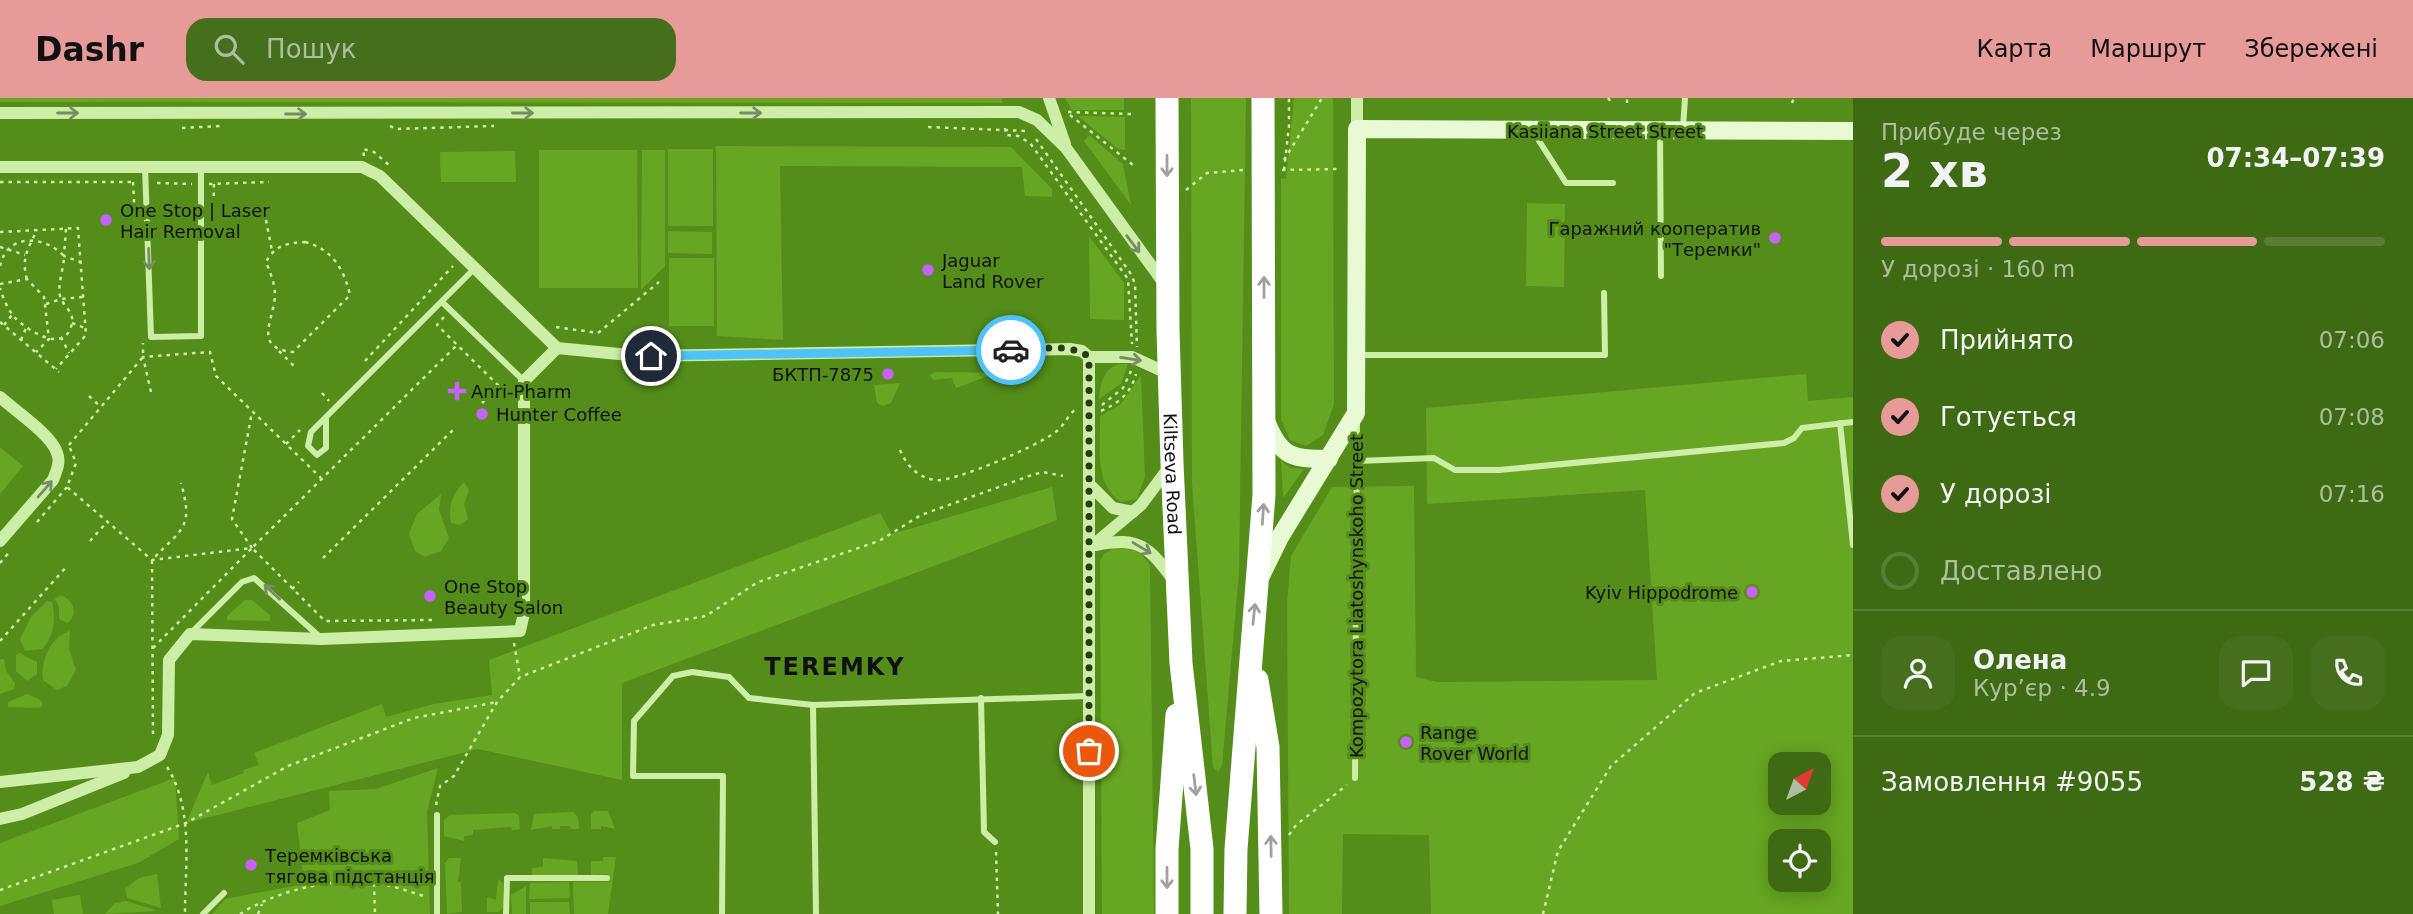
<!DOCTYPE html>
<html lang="uk">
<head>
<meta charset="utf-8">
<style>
	body { margin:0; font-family:"DejaVu Sans",sans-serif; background:#466f1d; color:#f1f3f6; height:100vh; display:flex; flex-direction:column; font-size:26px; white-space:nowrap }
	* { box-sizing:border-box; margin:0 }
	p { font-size:23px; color:#adbfa0 }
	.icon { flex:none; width:38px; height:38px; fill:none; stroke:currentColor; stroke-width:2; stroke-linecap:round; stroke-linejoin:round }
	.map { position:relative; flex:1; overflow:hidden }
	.details { display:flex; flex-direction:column; background:#3f6a14; width:560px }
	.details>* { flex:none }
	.needle { width:46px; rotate:41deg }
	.fabs { position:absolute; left:1768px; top:654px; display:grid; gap:14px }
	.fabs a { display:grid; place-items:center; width:63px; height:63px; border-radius:14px; background:#3f6a14; box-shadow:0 4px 18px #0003; font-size:35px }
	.pin { position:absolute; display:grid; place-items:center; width:60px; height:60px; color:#fff; margin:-30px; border:4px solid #fff; border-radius:50%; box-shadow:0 2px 7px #0007 }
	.courier { position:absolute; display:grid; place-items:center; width:70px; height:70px; margin:-35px; border:5px solid #4fc3f7; border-radius:50%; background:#fff; color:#222; box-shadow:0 2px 9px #0007 }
	.head em { font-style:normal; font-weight:700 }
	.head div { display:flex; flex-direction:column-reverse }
	.head { display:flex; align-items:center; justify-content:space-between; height:119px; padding:0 28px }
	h1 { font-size:46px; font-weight:700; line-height:52px }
	.bar { display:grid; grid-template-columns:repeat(4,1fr); gap:10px 7px; align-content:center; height:84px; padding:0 28px }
	.bar i { height:9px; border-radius:5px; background:#587d34 }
	.bar .active { background:#e69b98 }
	.bar p { grid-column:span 4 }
	.line { display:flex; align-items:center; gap:18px; padding:0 28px; border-top:2px solid #587d34 }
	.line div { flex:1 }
	.round { display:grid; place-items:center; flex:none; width:74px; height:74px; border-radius:21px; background:#466f1d }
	ol { padding:0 28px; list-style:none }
	li { display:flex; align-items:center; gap:21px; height:77px }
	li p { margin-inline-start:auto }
	li .icon { padding:7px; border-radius:50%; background:#e69b98; color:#111; stroke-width:4 }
	li:last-child { color:#adbfa0 }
	li i { width:38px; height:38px; border:4px solid #587d34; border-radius:50% }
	header { display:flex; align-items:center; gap:42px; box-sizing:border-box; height:98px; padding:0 35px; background:#e69b98; color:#111 }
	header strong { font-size:33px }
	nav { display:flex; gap:38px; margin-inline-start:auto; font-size:24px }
	.search { width:490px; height:63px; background:#466f1d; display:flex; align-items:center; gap:18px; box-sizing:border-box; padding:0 24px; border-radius:21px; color:#adbfa0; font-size:26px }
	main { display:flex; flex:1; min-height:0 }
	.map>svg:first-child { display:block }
	.green { fill:#67a622; fill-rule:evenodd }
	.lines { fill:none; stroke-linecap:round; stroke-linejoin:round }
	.path { stroke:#cceea6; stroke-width:2.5; stroke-dasharray:3.5 5; stroke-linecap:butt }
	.lane { stroke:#cceea6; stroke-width:6 }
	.street { stroke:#cceea6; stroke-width:12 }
	.secondary { stroke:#e7fad3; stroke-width:18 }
	.highway { stroke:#fff; stroke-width:23 }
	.oneway { stroke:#788b63 }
	.oneway2 { stroke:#a0a0a0 }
	.done { stroke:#283c14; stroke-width:7; stroke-dasharray:0 12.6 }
	.route { stroke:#4fc3f7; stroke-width:9 }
	.poi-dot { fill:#c663ff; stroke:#548d1a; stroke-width:2.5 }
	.labels { text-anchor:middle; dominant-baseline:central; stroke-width:6; stroke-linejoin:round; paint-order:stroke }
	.street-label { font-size:18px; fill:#111; stroke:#548d1a }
	.poi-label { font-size:18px; fill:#111; stroke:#548d1a; text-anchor:start }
	.district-label { font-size:24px; font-weight:bold; letter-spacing:2px; fill:#111; stroke:#548d1a }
</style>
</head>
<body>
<header>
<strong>Dashr</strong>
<div class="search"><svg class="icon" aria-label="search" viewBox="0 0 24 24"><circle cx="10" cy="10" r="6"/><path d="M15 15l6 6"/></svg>Пошук</div>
<nav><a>Карта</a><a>Маршрут</a><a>Збережені</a></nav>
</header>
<main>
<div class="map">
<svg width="1853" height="816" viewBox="0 0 1853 816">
	<rect width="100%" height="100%" fill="#548d1a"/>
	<g class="green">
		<polygon points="0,0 1002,0 1002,5 0,4"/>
		<polygon points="1065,0 1124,0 1124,12 1072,12"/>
		<polygon points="1191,0 1246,0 1239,474 1222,668 1218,674 1213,669 1192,385"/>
		<polygon points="1294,0 1333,0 1334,306 1323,337 1306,348 1290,342 1281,321 1281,80 1286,81"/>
		<polygon points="1078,18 1125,19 1125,52 1118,51"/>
		<polygon points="1089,37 1123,66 1131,107 1084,43"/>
		<polygon points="716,48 1011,49 1052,91 1052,99 1025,98 1022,69 780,68 783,242 717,238"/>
		<rect x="668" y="51" width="45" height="77"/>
		<polygon points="539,52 637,52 638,190 539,190"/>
		<polygon points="642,52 665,52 665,168 641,192"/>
		<polygon points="515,53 516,84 441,84 440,54"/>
		<polygon points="1527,105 1565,106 1564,189 1526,188"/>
		<polygon points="668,133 712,134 712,156 668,155"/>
		<polygon points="1089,138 1124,185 1124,222 1090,221"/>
		<rect x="669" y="160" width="45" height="68"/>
		<path d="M1128 266 1121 286 1099 301C1100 283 1106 264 1128 266Z"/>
		<polygon points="935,274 996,275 956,290 952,280 933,282 930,277"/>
		<path d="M1806 276 1808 303 1853 299V816H1431L1429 737 1343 736 1342 816H1289L1287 505 1291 458 1332 389 1414 388 1416 579 1437 584 1657 582 1645 392 1427 406 1426 310ZM1780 667H1818V705H1780ZM1780 744H1818V782H1780Z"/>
		<path d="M1141 277 1145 379 1137 401 1121 404C1093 385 1101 348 1100 318L1121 306Z"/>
		<polygon points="900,285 891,305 883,308 877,305 874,287"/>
		<polygon points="0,349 23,368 0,396"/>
		<polygon points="1281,363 1291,370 1304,371 1283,400"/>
		<path d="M464 384 469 392 464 406 468 421 460 427 451 425C448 407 452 397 464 384Z"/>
		<polygon points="1052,389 1057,422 622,585 622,682 478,651 186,725 208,674 212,687 244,675 243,672 259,667 254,655 382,606 386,619 434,606 492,597 489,562 880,415 892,436"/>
		<polygon points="441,396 439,412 449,440 441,453 425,459 415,453 409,436 417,416"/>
		<path d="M1117 448C1133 448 1142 455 1150 467L1154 816H1102L1100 463 1104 456Z"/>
		<path d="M60 497C73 501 79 515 68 525L59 521V509L55 501Z"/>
		<polygon points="245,502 252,502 270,517 270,523 227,522 227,518"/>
		<path d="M47 503 52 504C56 521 54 539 42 551L25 553 20 541 31 519Z"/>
		<path d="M70 533 69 551 76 572 67 588 57 592 43 582C40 563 51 538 70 533Z"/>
		<polygon points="19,555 37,564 37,576 27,583 16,573 16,557"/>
		<polygon points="0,561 4,561 6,573 15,585 14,591 0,596"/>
		<polygon points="27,596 39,601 43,606 40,610 8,609 8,604"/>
		<polygon points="438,670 427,714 430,816 212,816 225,801 304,786 297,725 330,712 329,693 376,691"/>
		<polygon points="175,680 179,741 138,765 0,808 0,745"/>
		<polygon points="594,713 608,713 615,731 601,728 601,731 591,731 591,716"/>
		<polygon points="573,714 578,719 579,731 571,731 570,728 560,728 560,731 552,731 552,728 531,732 534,716"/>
		<polygon points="515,715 519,718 520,731 512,732 511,729 473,732 473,737 464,738 464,743 444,738 444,722 450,717"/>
		<polygon points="603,759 616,759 608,816 574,816 573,784 608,784 608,776 591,777 591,763 603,763"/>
		<polygon points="449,760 461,760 458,784 461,784 462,814 447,816 445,765"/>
		<polygon points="543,760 577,763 578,777 532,777 532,770 543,769"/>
		<polygon points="157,776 161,810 127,800 125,791 139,780"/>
		<polygon points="498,781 503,785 503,809 499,814 487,814 487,799 496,802"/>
		<polygon points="569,784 570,800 529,801 530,785"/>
		<polygon points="526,788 526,816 512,816 511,797"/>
		<polygon points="80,797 83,816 54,816 52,802"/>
		<polygon points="126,803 158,813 105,816 115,805"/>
		<polygon points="530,804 569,804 570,816 530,816"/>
	</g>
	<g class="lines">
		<g class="path">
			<polyline points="1608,0 1612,5"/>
			<polyline points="1627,5 1627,0"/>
			<polyline points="1792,5 1794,0"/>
			<polyline points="1068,14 1131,16"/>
			<polyline points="1070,17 1133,67"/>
			<polyline points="390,28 396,31 494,28"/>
			<polyline points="928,29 1026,33"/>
			<polyline points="182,30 220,28"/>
			<polyline points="1005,30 1006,37 1018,38 1030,45 1128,181 1132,246"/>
			<polyline points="1036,41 1131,176 1135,186 1137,249"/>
			<polyline points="364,58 363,51 374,54 390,68"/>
			<polyline points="1284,62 1322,0"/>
			<polyline points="1282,72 1339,71"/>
			<polyline points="1284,72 1289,28 1289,0"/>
			<polyline points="0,84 136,84"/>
			<polyline points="133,84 135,123"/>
			<polyline points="157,85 192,86"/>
			<polyline points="209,86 269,84"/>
			<polyline points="1186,92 1207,75 1243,72"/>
			<polyline points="266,122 272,153"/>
			<polyline points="66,131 64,158 80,164"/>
			<polyline points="213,132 214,86"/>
			<polyline points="0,134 78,130 86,237 56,271"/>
			<path d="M305 144C332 151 344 171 350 197L293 254C252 250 274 222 275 197 275 186 270 174 266 164 275 147 287 145 305 144Z"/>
			<polyline points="0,149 25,157"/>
			<path d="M0 168C7 135 44 137 64 158 64 171 56 189 61 201 65 209 74 215 72 225 66 258 27 232 15 220 8 212 3 200 0 190"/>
			<path d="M27 181C21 160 28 151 37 132"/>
			<polyline points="0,186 27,181 44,199 49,241 36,254"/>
			<polyline points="46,206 61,201 83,199"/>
			<polyline points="444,219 437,227 509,298"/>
			<polyline points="0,224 59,274"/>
			<polyline points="72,225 85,230"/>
			<polyline points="4,227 12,217"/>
			<polyline points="556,229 598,235 659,184"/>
			<polyline points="61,239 69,255"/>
			<polyline points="21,242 26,230"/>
			<polyline points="279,253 296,270"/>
			<polyline points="365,263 453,168"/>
			<polyline points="151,294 143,259 210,254 216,278 321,380"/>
			<polyline points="322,295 329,303"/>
			<polyline points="89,298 101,309"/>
			<polyline points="482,305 499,288"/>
			<polyline points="1102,307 1123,290 1131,273"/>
			<path d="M1101 313C1119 305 1131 295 1136 276"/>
			<polyline points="286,346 300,332"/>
			<polyline points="69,347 143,259 143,245"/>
			<polyline points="70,350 76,365 67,389 152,462 252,450"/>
			<path d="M900 352C907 368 917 379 935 382 953 385 1043 346 1058 332 1065 326 1068 317 1075 312"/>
			<polyline points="37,424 67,389"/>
			<polyline points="90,443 107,424"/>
			<polyline points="252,450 232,421 252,314"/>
			<polyline points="323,460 455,330"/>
			<polyline points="0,465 11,452"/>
			<polyline points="292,491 299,484"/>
			<polyline points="432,522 325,523 252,450 457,247"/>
			<polyline points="0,543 68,467"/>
			<polyline points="514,545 520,579"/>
			<polyline points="153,550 252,450"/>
			<path d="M153 636 152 462C182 430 194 431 181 385"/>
			<path d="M167 669C194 711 185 768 185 816"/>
			<polyline points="436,707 440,688 454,678 497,604 520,579 653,527 706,518 758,484 879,443 921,417 1032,377 1043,374 1063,378"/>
			<polyline points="1289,737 1296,727 1347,687"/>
			<polyline points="996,754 998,816"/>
			<polyline points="374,785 375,816"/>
			<polyline points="0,792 186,725 288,668 414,620 497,604"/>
			<path d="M240 816C276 793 332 779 375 785 392 787 410 794 427 799"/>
			<polyline points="258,816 262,806"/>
			<polyline points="1543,816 1558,753 1611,668 1695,595 1781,563 1853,557"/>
		</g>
		<g class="lane">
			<polyline points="1683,30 1685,0"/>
			<polyline points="1660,34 1661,178"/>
			<polyline points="1534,35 1566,85 1613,85"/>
			<polyline points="145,69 151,239 201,238 201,68"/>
			<polyline points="442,204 524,283"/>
			<polyline points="1359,257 1605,257 1604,195"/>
			<polyline points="326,321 326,350 317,357 308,348 311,334 474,171"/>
			<polyline points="1840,325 1853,447"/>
			<polyline points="1358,363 1434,360 1455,372 1499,372 1784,345 1794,340 1802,330 1853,324"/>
			<polyline points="191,535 242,484 254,480 320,539"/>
			<polyline points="981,600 984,734 995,744"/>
			<polyline points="1355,680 1357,325"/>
			<polyline points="437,717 437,816"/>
			<polyline points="203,816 224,795"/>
			<polyline points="506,816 507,780 607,780"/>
			<polyline points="722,816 723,678 633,678 634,623 673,578 692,574 729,579 749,600 813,607"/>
			<polyline points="816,816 813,607 1089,598"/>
		</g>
		<g class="street">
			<polyline points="1049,0 1065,46"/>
			<polyline points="0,15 1019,14 1037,22 1066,50 1166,188"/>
			<polyline points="1357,31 1357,0"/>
			<polyline points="0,69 362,69 380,78 557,250"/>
			<polyline points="643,258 1070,251 1082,253 1089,259 1132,259 1169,276"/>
			<path d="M0 299C14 312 52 337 57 355 61 364 56 374 53 382L0 443"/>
			<polyline points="1090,387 1113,410 1133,414"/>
			<path d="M1096 447C1140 438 1149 449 1175 484"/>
			<polyline points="1092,448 1141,407 1170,368"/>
			<polyline points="0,684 138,669 160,657 168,637 169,562 190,536 322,541 520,533 524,515 524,283 557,250 629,257"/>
			<polyline points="0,721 22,716 124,675"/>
			<polyline points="1089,816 1089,259"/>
		</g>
		<g class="secondary">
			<path d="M1267 325C1281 360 1294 361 1329 361"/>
			<polyline points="1261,478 1280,439 1356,315 1357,31 1853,33"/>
		</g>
		<g class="highway">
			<path id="s1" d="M1167 0 1168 232 1172 365 1181 565 1202 751V816"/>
			<polyline points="1257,582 1268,649 1271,816"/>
			<polyline points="1167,816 1167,751 1177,617"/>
			<polyline points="1235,816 1236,751 1264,397 1263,0"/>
		</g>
	</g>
	<defs><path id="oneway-shaft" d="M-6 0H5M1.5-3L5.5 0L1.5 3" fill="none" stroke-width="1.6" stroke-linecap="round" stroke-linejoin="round" transform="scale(1.75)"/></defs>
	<g class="oneway">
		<use href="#oneway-shaft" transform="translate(68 15)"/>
		<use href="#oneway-shaft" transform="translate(523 15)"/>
		<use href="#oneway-shaft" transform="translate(751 15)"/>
		<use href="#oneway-shaft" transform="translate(296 16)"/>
		<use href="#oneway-shaft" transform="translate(1133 146) rotate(53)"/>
		<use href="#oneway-shaft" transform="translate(149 161) rotate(88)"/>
		<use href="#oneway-shaft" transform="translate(1131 261) rotate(9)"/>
		<use href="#oneway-shaft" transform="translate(45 391) rotate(-49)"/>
		<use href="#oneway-shaft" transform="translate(1142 450) rotate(31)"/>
		<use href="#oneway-shaft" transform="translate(272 494) rotate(-137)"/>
	</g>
	<g class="oneway2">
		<use href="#oneway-shaft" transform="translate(1167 68) rotate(90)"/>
		<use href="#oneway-shaft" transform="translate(1264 189) rotate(-90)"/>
		<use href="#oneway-shaft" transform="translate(1263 416) rotate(-86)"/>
		<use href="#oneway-shaft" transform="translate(1254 516) rotate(-84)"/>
		<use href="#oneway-shaft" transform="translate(1195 687) rotate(83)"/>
		<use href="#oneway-shaft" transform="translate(1271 748) rotate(-91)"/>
		<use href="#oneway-shaft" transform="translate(1167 780) rotate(90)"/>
	</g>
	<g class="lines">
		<path class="done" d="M1011 252C1034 252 1071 244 1089 259V653"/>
		<polyline class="route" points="651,258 1011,252"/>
	</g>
	<g class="poi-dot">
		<circle cx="106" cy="122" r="7"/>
		<circle cx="1775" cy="140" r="7"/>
		<circle cx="928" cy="172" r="7"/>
		<circle cx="888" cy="276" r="7"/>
		<path d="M453.5 282.5h7v7h7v7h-7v7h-7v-7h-7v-7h7z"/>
		<circle cx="482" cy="316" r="7"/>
		<circle cx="1752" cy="494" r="7"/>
		<circle cx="430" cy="498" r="7"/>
		<circle cx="1406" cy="644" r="7"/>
		<circle cx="251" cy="767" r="7"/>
	</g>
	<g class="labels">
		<g class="street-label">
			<text x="1605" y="33">Kasiiana Street Street</text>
			<text stroke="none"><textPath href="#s1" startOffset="376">Kiltseva Road</textPath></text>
			<text transform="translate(1356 498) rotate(-90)">Kompozytora Liatoshynskoho Street</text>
		</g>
		<g class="poi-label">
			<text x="120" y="112">One Stop | Laser<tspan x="120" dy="21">Hair Removal</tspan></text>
			<text x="1761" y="130" text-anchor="end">Гаражний кооператив<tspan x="1761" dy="21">"Теремки"</tspan></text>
			<text x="942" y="162">Jaguar<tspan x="942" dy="21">Land Rover</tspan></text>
			<text x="874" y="276" text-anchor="end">БКТП-7875</text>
			<text x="471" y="293">Anri-Pharm</text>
			<text x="496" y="316">Hunter Coffee</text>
			<text x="444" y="488">One Stop<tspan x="444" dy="21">Beauty Salon</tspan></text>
			<text x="1738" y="494" text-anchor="end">Kyiv Hippodrome</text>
			<text x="1420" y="634">Range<tspan x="1420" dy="21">Rover World</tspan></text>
			<text x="265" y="757">Теремківська<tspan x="265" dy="21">тягова підстанція</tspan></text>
		</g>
		<g class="district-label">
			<text x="835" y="569">TEREMKY</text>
		</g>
	</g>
</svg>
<div class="fabs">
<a><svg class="needle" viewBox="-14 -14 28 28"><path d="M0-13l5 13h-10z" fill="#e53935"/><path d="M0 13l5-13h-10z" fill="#adbfa0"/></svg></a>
<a><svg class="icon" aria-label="locate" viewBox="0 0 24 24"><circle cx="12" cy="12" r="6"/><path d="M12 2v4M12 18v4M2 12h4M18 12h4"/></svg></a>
</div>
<div class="pin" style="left:1089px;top:653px;background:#ea580c"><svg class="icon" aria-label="bag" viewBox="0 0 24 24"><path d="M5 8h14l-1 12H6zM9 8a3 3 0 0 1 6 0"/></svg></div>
<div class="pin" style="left:651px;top:258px;background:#1f2937"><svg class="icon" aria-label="home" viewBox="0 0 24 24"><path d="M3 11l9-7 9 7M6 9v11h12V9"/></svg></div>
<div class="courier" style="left:1011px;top:252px"><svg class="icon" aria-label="car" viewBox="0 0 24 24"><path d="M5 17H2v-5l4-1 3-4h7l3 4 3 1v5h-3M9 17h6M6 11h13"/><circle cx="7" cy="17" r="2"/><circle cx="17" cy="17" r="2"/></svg></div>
</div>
<section class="details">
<div class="head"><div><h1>2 хв</h1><p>Прибуде через</p></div><em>07:34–07:39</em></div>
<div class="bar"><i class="active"></i><i class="active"></i><i class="active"></i><i></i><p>У дорозі · 160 m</p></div>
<ol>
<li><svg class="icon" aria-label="check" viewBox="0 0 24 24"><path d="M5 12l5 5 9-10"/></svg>Прийнято<p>07:06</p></li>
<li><svg class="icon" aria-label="check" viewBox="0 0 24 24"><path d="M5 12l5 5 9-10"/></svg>Готується<p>07:08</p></li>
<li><svg class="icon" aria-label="check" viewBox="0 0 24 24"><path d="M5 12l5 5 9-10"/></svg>У дорозі<p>07:16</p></li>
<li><i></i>Доставлено</li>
</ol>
<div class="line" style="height:126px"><a class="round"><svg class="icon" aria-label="person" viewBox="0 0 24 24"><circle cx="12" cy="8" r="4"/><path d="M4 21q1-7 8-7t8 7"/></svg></a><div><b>Олена</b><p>Кур’єр · 4.9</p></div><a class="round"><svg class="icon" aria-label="chat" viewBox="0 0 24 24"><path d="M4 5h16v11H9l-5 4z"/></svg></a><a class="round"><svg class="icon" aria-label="phone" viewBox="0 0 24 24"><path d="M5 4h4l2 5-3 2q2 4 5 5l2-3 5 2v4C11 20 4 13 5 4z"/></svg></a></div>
<div class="line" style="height:91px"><div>Замовлення #9055</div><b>528 ₴</b></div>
</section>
</main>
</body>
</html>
